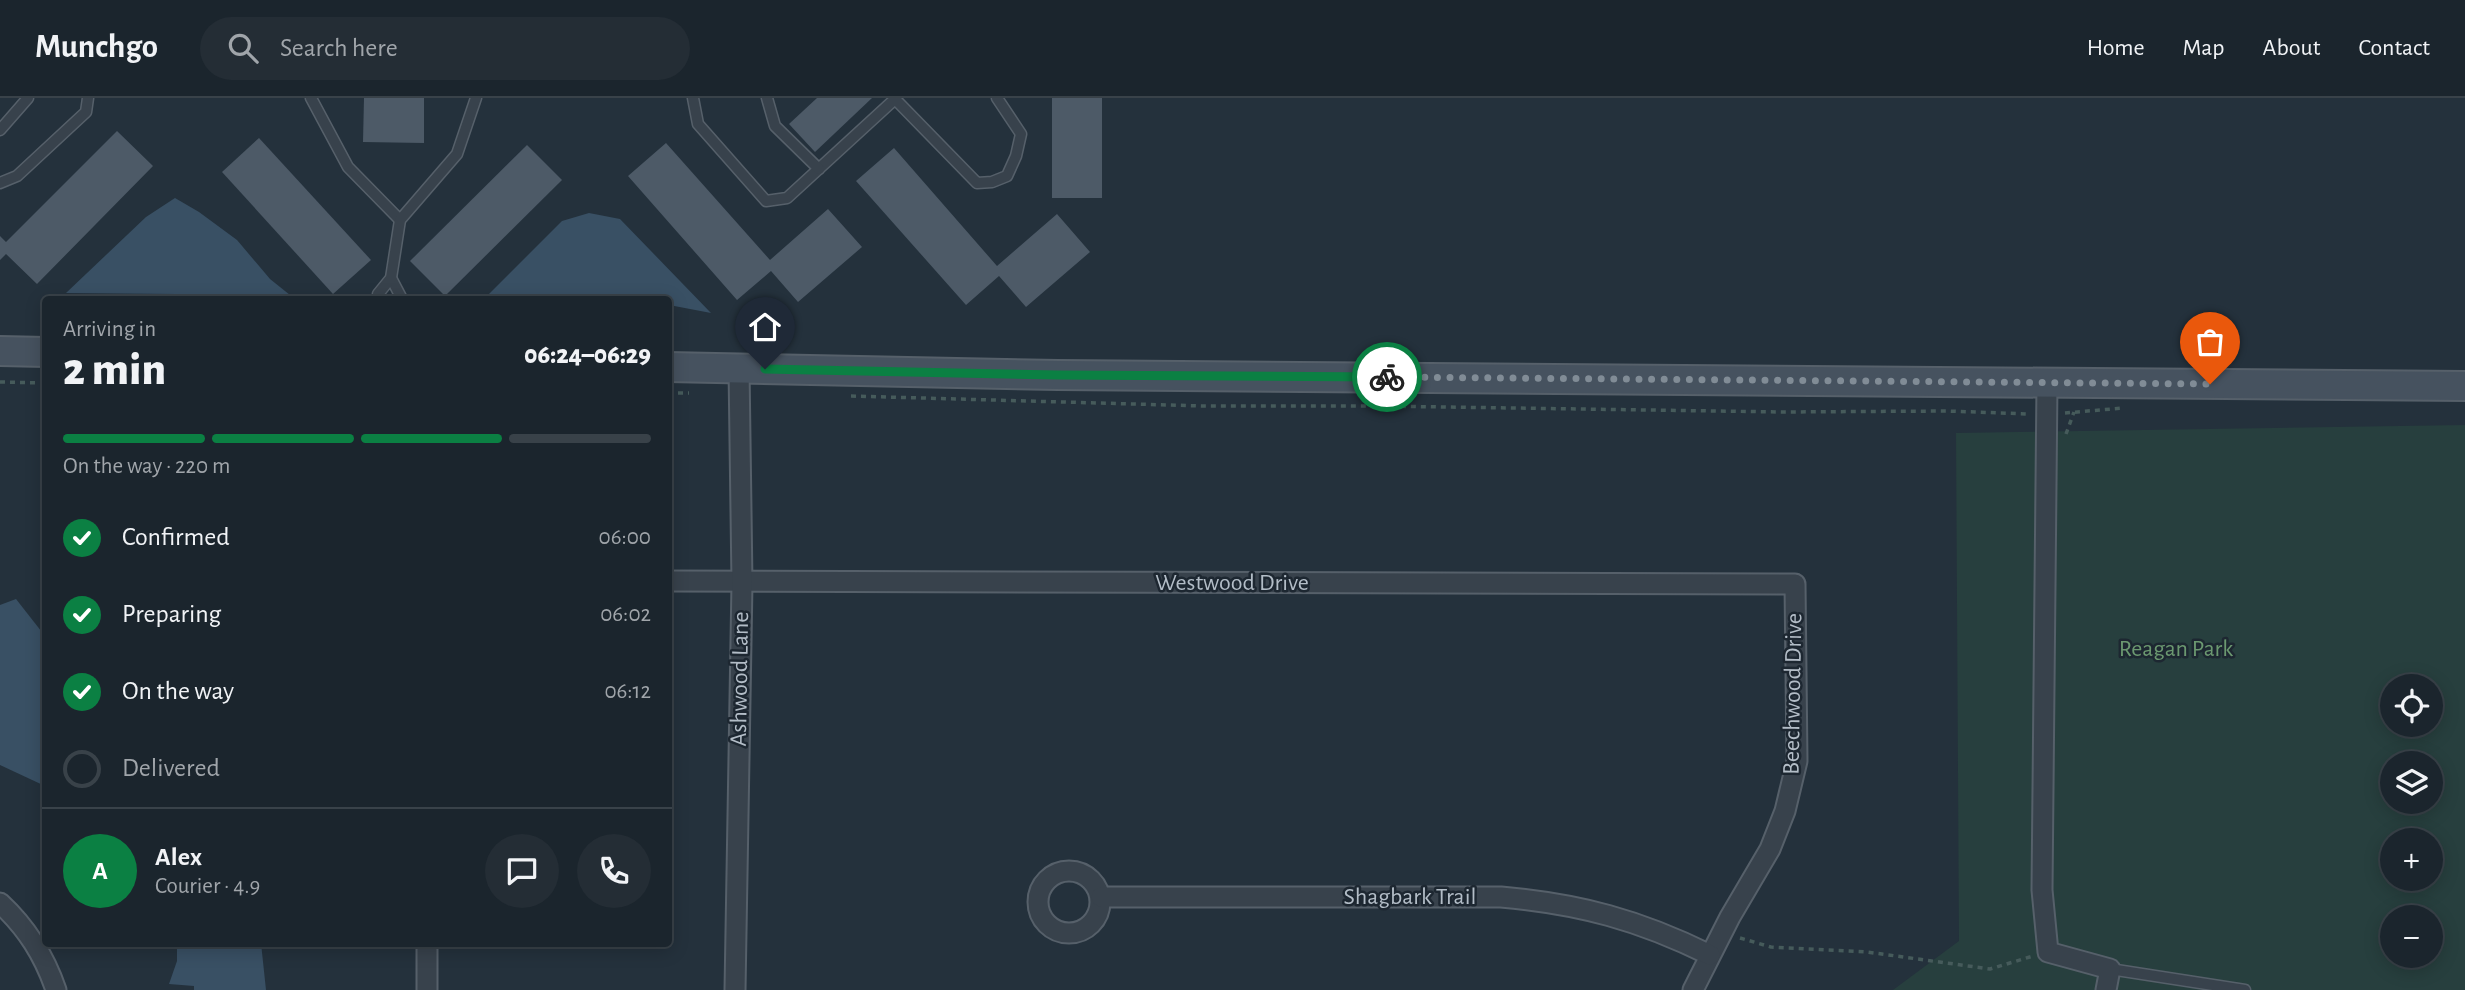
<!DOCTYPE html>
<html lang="en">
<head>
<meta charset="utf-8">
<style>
	body { margin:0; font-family:"Alegreya Sans",sans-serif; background:#242d35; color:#f1f3f6; height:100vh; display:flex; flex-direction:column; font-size:26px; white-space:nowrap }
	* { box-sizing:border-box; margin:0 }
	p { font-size:23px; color:#a0a5aa }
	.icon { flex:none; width:38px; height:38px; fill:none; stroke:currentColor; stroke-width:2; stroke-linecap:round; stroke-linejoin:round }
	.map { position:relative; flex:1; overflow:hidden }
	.details { position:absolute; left:42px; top:198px; width:630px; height:651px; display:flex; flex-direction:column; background:#1b252d; border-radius:7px; box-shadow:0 4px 18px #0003,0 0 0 2px #394249 }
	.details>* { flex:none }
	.fabs { position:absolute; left:2380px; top:576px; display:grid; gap:14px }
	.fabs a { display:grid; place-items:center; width:63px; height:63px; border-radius:50%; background:#1b252d; box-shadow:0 4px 18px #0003,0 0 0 2px #394249; font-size:35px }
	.pin { position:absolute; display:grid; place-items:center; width:60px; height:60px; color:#fff; margin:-72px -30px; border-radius:50% 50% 50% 0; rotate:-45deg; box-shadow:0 0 7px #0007 }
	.pin .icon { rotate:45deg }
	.courier { position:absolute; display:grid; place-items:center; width:70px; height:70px; margin:-35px; border:5px solid #0b8043; border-radius:50%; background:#fff; color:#222; box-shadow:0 2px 9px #0007 }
	.summary em { font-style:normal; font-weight:800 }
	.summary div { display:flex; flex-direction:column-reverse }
	.summary { display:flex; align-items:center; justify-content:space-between; height:119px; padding:0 21px }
	h1 { font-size:46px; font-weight:800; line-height:52px }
	.bar { display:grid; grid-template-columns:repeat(4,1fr); gap:10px 7px; align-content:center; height:84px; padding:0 21px }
	.bar i { height:9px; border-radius:5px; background:#394249 }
	.bar .active { background:#0b8043 }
	.bar p { grid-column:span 4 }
	.line { display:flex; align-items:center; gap:18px; padding:0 21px; border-top:2px solid #394249 }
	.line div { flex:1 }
	.round { display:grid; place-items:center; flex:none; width:74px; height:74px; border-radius:37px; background:#242d35 }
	ol { padding:0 21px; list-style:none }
	li { display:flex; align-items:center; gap:21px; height:77px }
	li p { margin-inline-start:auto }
	li .icon { padding:7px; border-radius:50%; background:#0b8043; color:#fff; stroke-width:4 }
	li:last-child { color:#a0a5aa }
	li i { width:38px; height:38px; border:4px solid #394249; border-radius:50% }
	header { display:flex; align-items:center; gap:42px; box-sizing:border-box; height:98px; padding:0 35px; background:#1b252d; border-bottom:2px solid #394249 }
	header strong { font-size:33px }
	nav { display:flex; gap:38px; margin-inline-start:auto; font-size:24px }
	.search { width:490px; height:63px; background:#242d35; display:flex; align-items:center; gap:18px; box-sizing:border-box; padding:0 24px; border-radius:38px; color:#a0a5aa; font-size:26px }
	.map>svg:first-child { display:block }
	.green { fill:#273f3e; fill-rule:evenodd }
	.water { fill:#395064 }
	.building { fill:#4d5a67 }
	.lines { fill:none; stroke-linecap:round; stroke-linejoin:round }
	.lane-casing { stroke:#56606a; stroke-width:13 }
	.street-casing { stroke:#56606a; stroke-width:23 }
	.secondary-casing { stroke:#56606a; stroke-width:32 }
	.path { stroke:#465b5b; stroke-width:3.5; stroke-dasharray:5 5; stroke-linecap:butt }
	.lane { stroke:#38424c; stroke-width:10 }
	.street { stroke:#38424c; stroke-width:19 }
	.secondary { stroke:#46525f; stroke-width:28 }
	.done { stroke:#818c96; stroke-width:7; stroke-dasharray:0 12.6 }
	.route { stroke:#0b8043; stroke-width:9 }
	.labels { text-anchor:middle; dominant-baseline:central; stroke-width:5; stroke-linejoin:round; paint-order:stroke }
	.street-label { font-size:24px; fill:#b3bdc7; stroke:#1d2731 }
	.park-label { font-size:24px; fill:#6b9870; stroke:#1d2731 }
</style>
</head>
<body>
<header>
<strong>Munchgo</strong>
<div class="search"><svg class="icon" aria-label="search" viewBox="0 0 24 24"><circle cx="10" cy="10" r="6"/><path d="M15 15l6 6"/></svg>Search here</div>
<nav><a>Home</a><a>Map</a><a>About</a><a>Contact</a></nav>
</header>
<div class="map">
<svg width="2465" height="892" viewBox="0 0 2465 892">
	<rect width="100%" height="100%" fill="#24313c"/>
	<path class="green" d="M2465 327V892H1893L1959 843 1956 335ZM2392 588H2431V626H2392ZM2392 665H2431V704H2392ZM2392 742H2431V780H2392ZM2392 819H2431V858H2392Z"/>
	<g class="water">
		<polygon points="175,100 199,114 237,142 270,181 290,197 66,195 146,119"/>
		<polygon points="589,115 620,121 711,215 669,207 668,201 484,201 562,123"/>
		<polygon points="16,501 45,538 45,688 0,667 0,507"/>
		<polygon points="177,845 261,845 266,892 194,892 194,888 169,886 177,863"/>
	</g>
	<g class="building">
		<polygon points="364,0 424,0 424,45 363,44"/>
		<polygon points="817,0 872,0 815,54 789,26"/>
		<rect x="1052" y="0" width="50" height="100"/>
		<polygon points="117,33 153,68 37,186 6,156 0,162 0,138 6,144"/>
		<polygon points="259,40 371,162 333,196 222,74"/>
		<polygon points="666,45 770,162 828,111 862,149 798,204 771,173 737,202 628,78"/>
		<polygon points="527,47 562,82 445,198 410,163"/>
		<polygon points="894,50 997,168 1057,116 1090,154 1026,209 999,178 966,207 856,83"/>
	</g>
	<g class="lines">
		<g class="lane-casing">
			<g id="lane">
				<polyline points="311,0 348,69 400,122"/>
				<polyline points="693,0 698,26 766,103 787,100 895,1 977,85 992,84 1007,78 1016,58 1021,36 997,0"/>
				<polyline points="767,0 775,28 819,71"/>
				<polyline points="0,32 28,0"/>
				<polyline points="0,85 17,78 86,14 88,0"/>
				<polyline points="391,180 402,201"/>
				<polyline points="378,201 378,196 391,180 400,122 457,56 476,0"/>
				<polyline points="2110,871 2245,892"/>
			</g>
		</g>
		<g class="street-casing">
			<g id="street">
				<polyline points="2047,285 2042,792 2048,854 2110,871 2106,892"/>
				<polyline points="668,483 1795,486 1797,663 1785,713 1770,751 1730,819 1693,892"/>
				<circle cx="1069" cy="804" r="31"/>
				<path d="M1101 799H1501C1580 806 1639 822 1710 857"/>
				<path d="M0 805C27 830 44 857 56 892"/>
				<polyline points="427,892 427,845"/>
				<polyline points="735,892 742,485 739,270"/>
			</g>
		</g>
		<g class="secondary-casing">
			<g id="secondary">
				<polyline points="0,253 46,254"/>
				<polyline points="668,269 1058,277 2465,288"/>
			</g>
		</g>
		<g class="path">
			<polyline points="0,284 46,285"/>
			<polyline points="668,295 689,295"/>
			<polyline points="851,298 1204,308 1378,308 1783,314 1947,313 2029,316"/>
			<polyline points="2065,315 2123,310"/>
			<polyline points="2066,336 2074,314"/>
			<polyline points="1740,840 1771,849 1867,854 1990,871 2033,858"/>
		</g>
		<use href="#lane" class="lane"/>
		<use href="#street" class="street"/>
		<use href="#secondary" class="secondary"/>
	</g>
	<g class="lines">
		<polyline class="done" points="1387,279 2210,286"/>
		<polyline class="route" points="765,271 1058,277 1387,279"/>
	</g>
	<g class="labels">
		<g class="street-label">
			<text x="1232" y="485">Westwood Drive</text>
			<text transform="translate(740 581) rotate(-89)">Ashwood Lane</text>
			<text transform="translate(1793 596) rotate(-89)">Beechwood Drive</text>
			<text x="1410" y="799">Shagbark Trail</text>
		</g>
		<g class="park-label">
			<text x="2176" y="551">Reagan Park</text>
		</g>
	</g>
</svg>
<div class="fabs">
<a><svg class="icon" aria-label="locate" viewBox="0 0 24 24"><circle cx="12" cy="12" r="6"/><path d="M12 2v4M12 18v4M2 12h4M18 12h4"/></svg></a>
<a><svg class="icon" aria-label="layers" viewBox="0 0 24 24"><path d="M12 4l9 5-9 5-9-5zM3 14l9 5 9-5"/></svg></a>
<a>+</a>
<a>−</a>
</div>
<div class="pin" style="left:2210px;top:286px;background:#ea580c"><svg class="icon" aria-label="bag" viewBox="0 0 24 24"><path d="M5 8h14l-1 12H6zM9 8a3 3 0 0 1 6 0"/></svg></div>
<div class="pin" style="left:765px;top:271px;background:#1f2937"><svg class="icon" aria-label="home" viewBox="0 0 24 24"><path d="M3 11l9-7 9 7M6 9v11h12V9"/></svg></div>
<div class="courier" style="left:1387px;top:279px"><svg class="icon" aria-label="bike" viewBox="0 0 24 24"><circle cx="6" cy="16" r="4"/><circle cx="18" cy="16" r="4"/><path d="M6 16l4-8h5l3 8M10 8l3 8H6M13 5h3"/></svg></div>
<section class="details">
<div class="summary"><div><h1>2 min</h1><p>Arriving in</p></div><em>06:24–06:29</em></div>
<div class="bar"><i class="active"></i><i class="active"></i><i class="active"></i><i></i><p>On the way · 220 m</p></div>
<ol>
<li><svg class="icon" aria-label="check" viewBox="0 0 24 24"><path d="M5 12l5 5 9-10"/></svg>Confirmed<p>06:00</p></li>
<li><svg class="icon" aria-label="check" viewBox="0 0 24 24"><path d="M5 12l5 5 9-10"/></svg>Preparing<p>06:02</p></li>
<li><svg class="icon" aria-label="check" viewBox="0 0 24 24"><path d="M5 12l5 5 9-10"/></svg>On the way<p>06:12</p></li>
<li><i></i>Delivered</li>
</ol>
<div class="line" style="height:126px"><b class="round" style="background:#0b8043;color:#fff">A</b><div><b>Alex</b><p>Courier · 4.9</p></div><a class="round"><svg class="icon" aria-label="chat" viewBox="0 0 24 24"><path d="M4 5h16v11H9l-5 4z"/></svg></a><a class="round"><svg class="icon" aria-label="phone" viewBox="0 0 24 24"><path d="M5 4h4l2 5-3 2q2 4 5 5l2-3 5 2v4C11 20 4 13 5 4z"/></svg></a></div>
</section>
</div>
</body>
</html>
